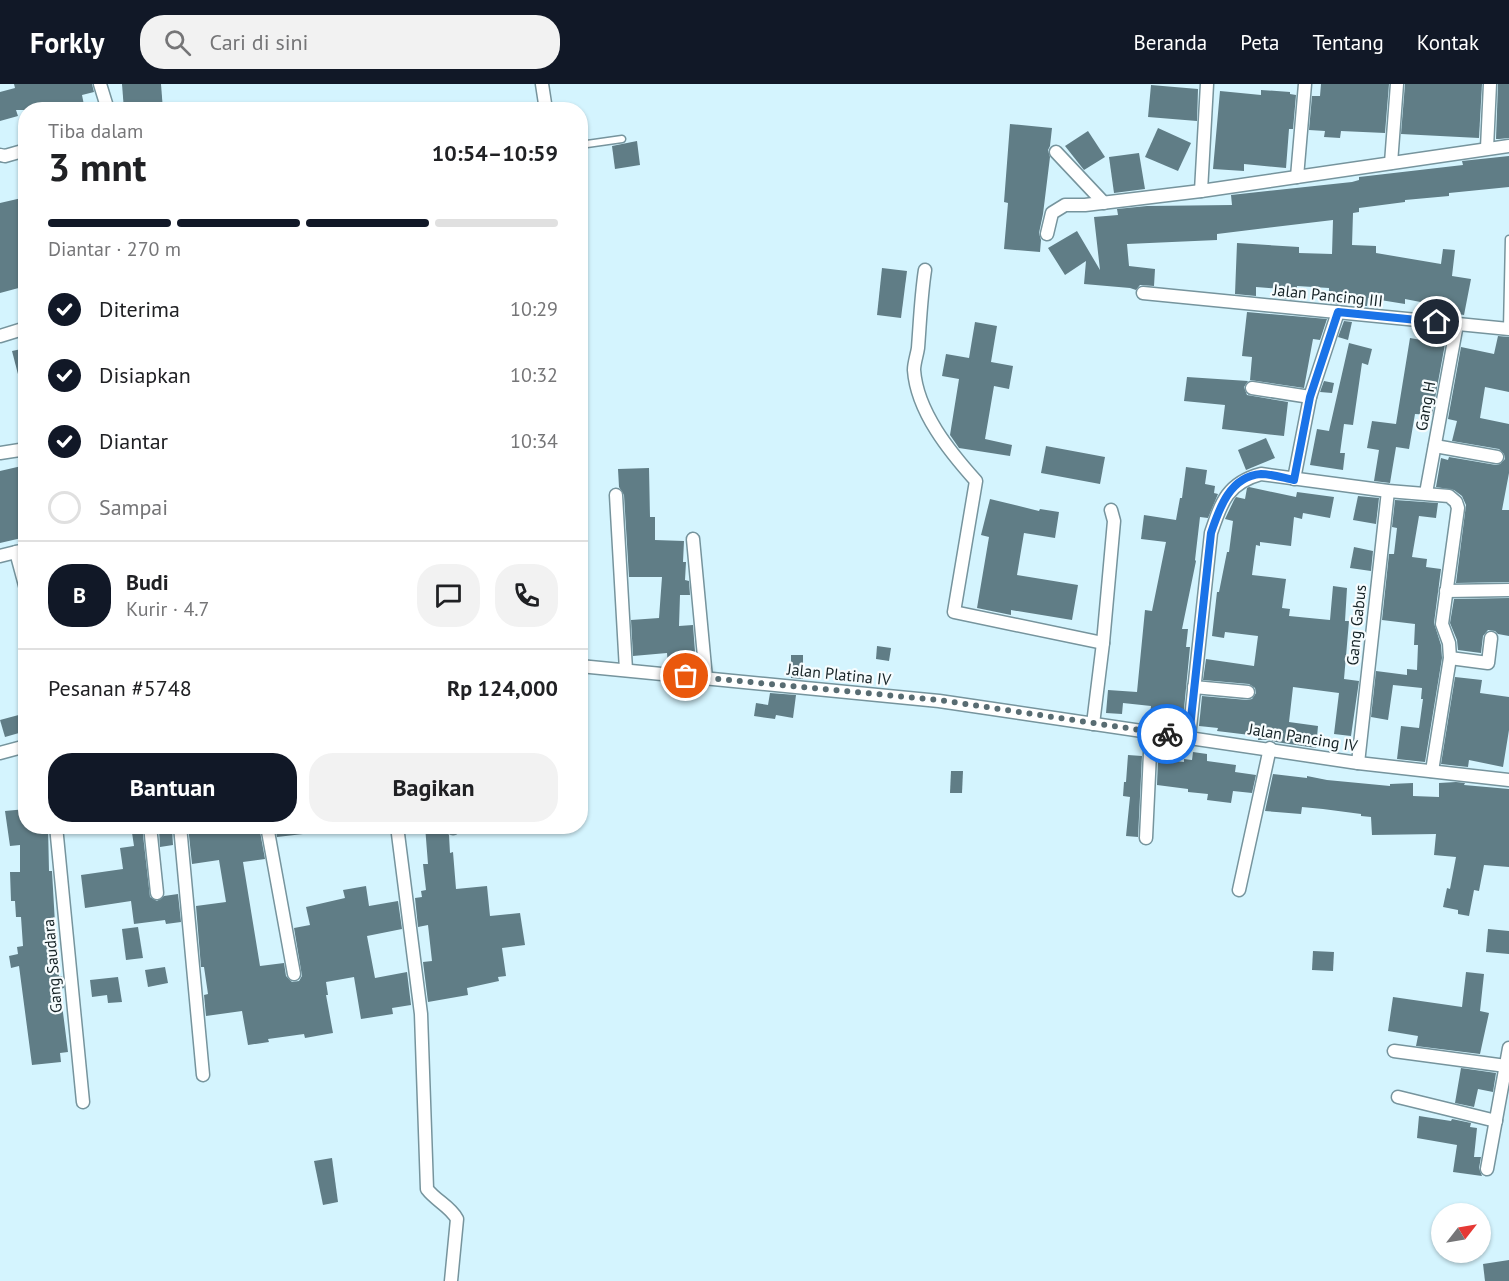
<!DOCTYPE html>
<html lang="id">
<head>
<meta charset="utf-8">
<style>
	body { margin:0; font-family:"PT Sans",sans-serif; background:#f2f2f2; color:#202124; height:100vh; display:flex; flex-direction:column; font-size:22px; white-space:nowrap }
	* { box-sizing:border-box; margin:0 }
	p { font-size:20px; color:#757577 }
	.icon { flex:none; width:33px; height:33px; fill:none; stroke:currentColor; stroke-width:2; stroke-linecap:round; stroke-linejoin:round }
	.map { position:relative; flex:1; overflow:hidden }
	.side { position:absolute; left:18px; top:18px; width:570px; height:732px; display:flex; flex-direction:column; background:#fff; border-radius:24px; box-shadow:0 2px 4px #0004 }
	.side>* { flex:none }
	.needle { width:39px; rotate:59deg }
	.tools { position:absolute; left:1431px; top:1119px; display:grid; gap:12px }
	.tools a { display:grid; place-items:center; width:60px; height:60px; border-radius:50%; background:#fff; box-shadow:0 2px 4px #0004; font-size:30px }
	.pin { position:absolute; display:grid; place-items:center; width:51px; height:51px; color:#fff; margin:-26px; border:3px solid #fff; border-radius:50%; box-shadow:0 2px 6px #0007 }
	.courier { position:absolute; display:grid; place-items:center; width:60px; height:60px; margin:-30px; border:4px solid #1a73e8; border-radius:50%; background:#fff; color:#222; box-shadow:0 2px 8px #0007 }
	.headline em { font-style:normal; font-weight:700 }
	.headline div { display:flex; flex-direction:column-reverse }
	.headline { display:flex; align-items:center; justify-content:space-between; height:102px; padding:0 30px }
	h1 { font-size:39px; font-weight:700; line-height:45px }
	.bar { display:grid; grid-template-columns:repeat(4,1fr); gap:9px 6px; align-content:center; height:72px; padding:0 30px }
	.bar i { height:8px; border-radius:4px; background:#e0e0e0 }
	.bar .active { background:#111827 }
	.bar p { grid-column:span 4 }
	.line { display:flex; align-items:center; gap:15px; padding:0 30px; border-top:2px solid #e0e0e0 }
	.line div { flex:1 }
	.round { display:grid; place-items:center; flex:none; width:63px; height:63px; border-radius:24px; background:#f2f2f2 }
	ol { padding:0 30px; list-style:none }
	li { display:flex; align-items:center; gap:18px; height:66px }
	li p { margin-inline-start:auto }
	li .icon { padding:6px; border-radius:50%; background:#111827; color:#fff; stroke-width:4 }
	li:last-child { color:#757577 }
	li i { width:33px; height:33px; border:3px solid #e0e0e0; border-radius:50% }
	.cta { display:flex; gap:12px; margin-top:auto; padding:12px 30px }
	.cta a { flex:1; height:69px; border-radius:24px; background:#111827; color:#fff; font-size:24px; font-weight:700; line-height:69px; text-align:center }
	.cta a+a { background:#f2f2f2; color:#202124 }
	header { display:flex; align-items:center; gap:36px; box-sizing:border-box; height:84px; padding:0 30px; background:#111827; color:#fff }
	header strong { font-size:28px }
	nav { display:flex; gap:33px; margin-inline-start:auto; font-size:21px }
	.search { width:420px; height:54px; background:#f2f2f2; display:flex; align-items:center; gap:15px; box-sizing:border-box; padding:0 21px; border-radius:24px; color:#757577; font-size:22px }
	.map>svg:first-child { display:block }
	.building { fill:#607d86 }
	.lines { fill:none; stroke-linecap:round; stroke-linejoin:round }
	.lane-casing { stroke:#76949d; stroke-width:9 }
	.street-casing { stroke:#76949d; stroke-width:15 }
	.lane { stroke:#fff; stroke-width:6 }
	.street { stroke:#fff; stroke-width:12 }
	.done { stroke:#586c72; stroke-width:6; stroke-dasharray:0 10.8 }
	.route { stroke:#1a73e8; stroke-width:8 }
	.labels { text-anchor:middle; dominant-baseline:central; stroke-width:4.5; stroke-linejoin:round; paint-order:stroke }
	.street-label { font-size:16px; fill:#162326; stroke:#f6fcfe }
</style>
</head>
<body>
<header>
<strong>Forkly</strong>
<div class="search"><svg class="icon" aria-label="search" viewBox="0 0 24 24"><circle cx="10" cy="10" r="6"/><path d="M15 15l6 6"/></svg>Cari di sini</div>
<nav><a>Beranda</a><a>Peta</a><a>Tentang</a><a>Kontak</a></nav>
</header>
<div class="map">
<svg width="1509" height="1197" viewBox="0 0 1509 1197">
	<rect width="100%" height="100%" fill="#d4f4fe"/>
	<g class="building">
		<polygon points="14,0 92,0 94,8 82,11 85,26 16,26 18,32 0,37 0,8 15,4"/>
		<polygon points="122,0 161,0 163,26 124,26"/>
		<polygon points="1321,0 1389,0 1385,49 1341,47 1340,54 1324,53 1325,47 1309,46 1312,12 1320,12"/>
		<polygon points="1405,0 1482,0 1479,54 1401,50"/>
		<polygon points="1498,0 1509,0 1509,54 1499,55 1496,55"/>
		<polygon points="1151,1 1198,5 1197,37 1148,33"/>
		<polygon points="1261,6 1290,8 1290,10 1296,11 1293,45 1289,45 1286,84 1244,80 1244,87 1213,85 1220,7 1261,11"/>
		<polygon points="1010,40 1052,44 1050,62 1048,66 1050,73 1043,130 1039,149 1041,156 1040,168 1004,165 1008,119 1004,118"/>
		<polygon points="1158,44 1191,59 1178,87 1145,73"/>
		<polygon points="1088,47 1105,73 1084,86 1065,62"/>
		<polygon points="637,57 640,81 615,85 612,62"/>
		<polygon points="1139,69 1145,105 1114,109 1109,73"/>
		<polygon points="1509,72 1509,103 1449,109 1449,112 1405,116 1405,118 1359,124 1359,128 1353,129 1352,161 1376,162 1376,169 1441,180 1443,165 1455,166 1452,192 1471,195 1464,231 1435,226 1436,221 1405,215 1405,220 1368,214 1367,222 1329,219 1329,204 1297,202 1296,216 1281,214 1281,205 1256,203 1256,212 1235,210 1237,159 1299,163 1299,169 1332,170 1333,136 1217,150 1217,156 1127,160 1129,182 1155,185 1154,202 1140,201 1136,206 1130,204 1084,200 1086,177 1065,191 1048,164 1077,147 1100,186 1094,133 1118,131 1117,125 1147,122 1232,121 1231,111 1352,98 1359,96 1359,93 1463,81 1462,77"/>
		<polygon points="26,113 26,136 22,137 26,151 26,202 0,209 0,119"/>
		<polygon points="882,184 907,187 901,234 877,231"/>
		<polygon points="1247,228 1327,235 1320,256 1313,255 1304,304 1250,296 1252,273 1242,272"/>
		<polygon points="1344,237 1352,238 1348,256 1338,253"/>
		<polygon points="975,238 997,242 991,278 1013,282 1009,305 994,302 985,355 1012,361 1010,372 959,364 950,351 959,295 942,292 946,270 969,274"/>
		<polygon points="1498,252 1509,253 1509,308 1485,303 1480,334 1509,340 1509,389 1502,426 1509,426 1509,498 1456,499 1466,421 1462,412 1454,406 1436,403 1441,374 1448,376 1449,373 1496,381 1500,380 1505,375 1504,370 1499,365 1452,357 1457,337 1448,335 1461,263 1494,270"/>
		<polygon points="1410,254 1445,260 1432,331 1415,330 1409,365 1396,363 1390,399 1374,397 1379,366 1367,364 1372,337 1396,340"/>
		<polygon points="1349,259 1372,265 1368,281 1362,279 1353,341 1344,340 1340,369 1345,369 1343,386 1310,381 1317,345 1329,347"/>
		<polygon points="26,264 26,302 21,302 12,267"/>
		<polygon points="1187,293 1248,297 1244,303 1247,311 1288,318 1284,352 1222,345 1225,321 1184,317"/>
		<polygon points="1324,297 1334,299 1332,309 1320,308"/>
		<polygon points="1266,354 1275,374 1246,386 1238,366"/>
		<polygon points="1046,362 1105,373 1100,400 1041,389"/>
		<polygon points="26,381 26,453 0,459 0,387"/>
		<polygon points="1186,383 1207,386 1205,400 1215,402 1214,409 1218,410 1208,434 1200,433 1195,476 1196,477 1182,545 1188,545 1186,563 1190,563 1184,625 1165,624 1164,642 1149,640 1151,622 1123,619 1122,630 1106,629 1108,606 1137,608 1145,526 1152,527 1166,458 1141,455 1144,431 1176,436 1180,414 1182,414"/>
		<polygon points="649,384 650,433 655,433 655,456 684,457 683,478 686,478 685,496 689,497 690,511 680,511 679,542 693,541 696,581 668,582 667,569 633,572 631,536 659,534 662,493 629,493 624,411 619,403 618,385"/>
		<polygon points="1249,403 1296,413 1297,408 1334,413 1330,434 1303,429 1302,435 1294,433 1291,462 1260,458 1260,462 1256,461 1252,491 1286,495 1282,524 1290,525 1289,532 1330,536 1333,502 1347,504 1345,537 1349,537 1344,595 1359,597 1351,652 1334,650 1339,609 1293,603 1289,638 1318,642 1316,664 1276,658 1271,656 1258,656 1258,652 1217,647 1218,644 1199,642 1202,612 1247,616 1252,615 1256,609 1255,604 1249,600 1203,596 1206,575 1254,582 1258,552 1225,548 1224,554 1212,552 1217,508 1219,508 1227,468 1229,468 1233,437 1225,435 1234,416 1236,413 1245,415 1247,404"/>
		<polygon points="1358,412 1379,414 1376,440 1353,436"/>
		<polygon points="990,415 1039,427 1040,425 1059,428 1055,454 1024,449 1017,491 1078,501 1072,536 1011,526 1011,531 977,524 989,453 981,451"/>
		<polygon points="1395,416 1438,419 1436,434 1419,432 1412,473 1427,475 1426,483 1441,485 1434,539 1441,561 1442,574 1425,678 1397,675 1401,642 1419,644 1423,615 1421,615 1422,604 1393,601 1388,636 1371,633 1376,587 1407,591 1407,585 1417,586 1418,561 1414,561 1415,540 1382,536 1389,470 1394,470 1397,444 1392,443"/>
		<polygon points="1354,463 1373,467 1371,487 1350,484"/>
		<polygon points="1509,514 1509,552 1498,550 1495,547 1488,546 1483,552 1481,569 1458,566 1457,556 1450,539 1454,515"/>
		<polygon points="877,562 891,564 889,577 876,575"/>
		<polygon points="791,571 803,571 803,595 791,594"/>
		<polygon points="1455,593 1482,596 1480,609 1509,613 1509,646 1503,683 1469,676 1468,683 1441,680"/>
		<polygon points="770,609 796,611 793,634 776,631 775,635 754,632 756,619 768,621"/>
		<polygon points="26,629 26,647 5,653 0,636"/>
		<polygon points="1193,668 1207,670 1207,677 1236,681 1235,688 1256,691 1252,709 1233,707 1231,719 1207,716 1208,710 1188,708 1188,705 1157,701 1158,675 1184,678 1184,675 1192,676"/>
		<polygon points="1128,671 1142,672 1138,753 1126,752 1130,713 1123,712 1124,698 1126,698"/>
		<polygon points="951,687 963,687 962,709 950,709"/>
		<polygon points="1273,690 1307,694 1307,692 1327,696 1390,702 1390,700 1413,699 1413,712 1439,713 1439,699 1456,698 1465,699 1464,701 1509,705 1509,783 1484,781 1479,807 1474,806 1469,832 1458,830 1458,826 1443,823 1447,804 1450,805 1456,773 1434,771 1436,750 1372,751 1371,733 1361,732 1361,730 1323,725 1302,723 1301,730 1265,727"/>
		<polygon points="26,725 26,742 48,742 49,787 52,787 55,840 52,841 59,892 62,892 64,904 60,905 68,968 60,969 61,978 32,981 19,882 11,884 9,872 18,870 17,863 23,862 21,833 16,833 15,817 11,817 10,788 20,788 20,761 10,762 5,727"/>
		<polygon points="131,742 142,742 150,813 157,817 164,812 178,810 181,838 166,840 165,836 134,840 131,817 85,824 81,791 123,785 120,764 134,762"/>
		<polygon points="188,742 214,742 214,746 241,742 259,742 265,775 243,778 260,882 284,879 286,892 292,898 299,897 302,892 294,844 310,841 306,823 345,814 343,806 366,802 369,822 398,817 402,845 367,852 375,894 407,888 411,921 392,924 393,930 361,935 354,893 326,898 328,911 326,911 333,949 305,954 304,950 268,955 269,958 248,961 242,927 206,932 204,911 208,910 204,883 201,883 196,822 226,818 219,776 192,780"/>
		<polygon points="275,742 302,742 303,750 277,753"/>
		<polygon points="425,742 444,742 449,751 450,769 453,768 456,805 487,802 490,832 520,829 525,861 502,864 506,892 498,893 499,897 467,904 468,911 428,918 423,878 432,877 428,841 418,843 415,814 422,813 421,807 426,806 423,780 428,780"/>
		<polygon points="172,744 173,761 160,763 159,746"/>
		<polygon points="138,843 143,874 126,876 122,845"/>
		<polygon points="1488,845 1509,847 1509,870 1486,868"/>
		<polygon points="1313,867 1334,868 1333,887 1312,886"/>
		<polygon points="165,883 168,899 148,903 145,886"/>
		<polygon points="1466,888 1484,890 1480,927 1489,929 1480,970 1416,962 1418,952 1388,947 1393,913 1462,923"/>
		<polygon points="118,893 122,918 108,919 107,911 92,913 90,896"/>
		<polygon points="1461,984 1496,989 1493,1008 1478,1005 1474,1023 1455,1019"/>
		<polygon points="1419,1032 1451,1037 1452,1035 1471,1039 1470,1043 1477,1044 1474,1073 1481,1073 1479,1084 1482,1092 1453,1088 1457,1061 1417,1054"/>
		<polygon points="332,1074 338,1118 323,1121 314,1077"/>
		<polygon points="1509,1176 1509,1197 1485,1197 1483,1180"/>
	</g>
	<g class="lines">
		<g class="lane-casing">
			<g id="lane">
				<polyline points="580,61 622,55"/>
				<polyline points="1507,245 1509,155"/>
			</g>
		</g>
		<g class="street-casing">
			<g id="street">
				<polyline points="100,0 108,26"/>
				<polyline points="542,0 546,26"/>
				<polyline points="1487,64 1490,0"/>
				<polyline points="1056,68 1104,119"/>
				<polyline points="0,71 5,72 26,66"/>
				<polyline points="1391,79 1397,0"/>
				<polyline points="1297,93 1305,0"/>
				<polyline points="1201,107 1207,0"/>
				<polyline points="1047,150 1052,129 1065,121 1085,121 1201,107 1509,62"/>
				<path d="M925 186C921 212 920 238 918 264 917 271 914 279 914 286 917 328 950 368 976 397L954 528 1103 559"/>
				<polyline points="1143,209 1509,245"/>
				<polyline points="0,252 26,244"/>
				<polyline points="1252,304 1310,313"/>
				<polyline points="1435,362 1497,373"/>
				<polyline points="0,369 26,365"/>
				<polyline points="1294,395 1310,313 1338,228"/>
				<polyline points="1426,409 1457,240"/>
				<polyline points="616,411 626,586"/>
				<polyline points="693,455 706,594"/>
				<polyline points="26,466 16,468 26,505"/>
				<polyline points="0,472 16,468"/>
				<polyline points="1446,507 1509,506"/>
				<polyline points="1450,574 1488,579 1491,554"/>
				<polyline points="580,582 939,617 1358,679 1509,696"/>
				<polyline points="1194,603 1248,608"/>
				<polyline points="1093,640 1103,559 1114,437 1111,426"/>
				<path d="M1189 653 1211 449C1221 419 1227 399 1261 390L1388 407 1449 412 1456 418 1458 424 1442 540 1449 559 1450 574 1432 687"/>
				<polyline points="0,669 26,662"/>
				<polyline points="1358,679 1388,407"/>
				<polyline points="56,742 83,1018"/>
				<polyline points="150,742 157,809"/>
				<polyline points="180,742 203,991"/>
				<polyline points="267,742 294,890"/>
				<path d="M397 742 421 930 427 1105C436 1117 450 1122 457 1135L451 1197"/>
				<polyline points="452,742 453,744"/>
				<polyline points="1146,754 1151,648"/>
				<polyline points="1239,806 1270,664"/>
				<polyline points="1394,967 1506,982"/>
				<polyline points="1398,1013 1496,1037"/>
				<polyline points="1487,1085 1509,964"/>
			</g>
		</g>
		<use href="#lane" class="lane"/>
		<use href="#street" class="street"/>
	</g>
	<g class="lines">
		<polyline class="done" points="686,592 939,616 1167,650"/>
		<path class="route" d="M1167 650 1189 653 1211 449C1219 425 1230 392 1261 390 1271 390 1284 394 1294 396L1310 313 1338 228 1437 238"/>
	</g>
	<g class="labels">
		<g class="street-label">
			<text transform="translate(1328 211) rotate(6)">Jalan Pancing III</text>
			<text transform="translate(1425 322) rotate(-80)">Gang H</text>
			<text transform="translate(1356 541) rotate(-84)">Gang Gabus</text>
			<text transform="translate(839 590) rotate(6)">Jalan Platina IV</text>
			<text transform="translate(1303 653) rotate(9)">Jalan Pancing IV</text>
			<text transform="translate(52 882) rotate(-95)">Gang Saudara</text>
		</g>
	</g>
</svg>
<div class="tools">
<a><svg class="needle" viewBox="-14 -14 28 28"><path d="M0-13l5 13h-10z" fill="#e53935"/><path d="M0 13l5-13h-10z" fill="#757577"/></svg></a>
</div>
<div class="pin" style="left:686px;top:592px;background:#ea580c"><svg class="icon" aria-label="bag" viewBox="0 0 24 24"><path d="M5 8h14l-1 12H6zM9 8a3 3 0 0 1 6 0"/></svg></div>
<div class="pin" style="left:1437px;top:238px;background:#1f2937"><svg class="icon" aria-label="home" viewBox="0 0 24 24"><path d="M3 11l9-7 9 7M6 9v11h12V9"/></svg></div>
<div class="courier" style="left:1167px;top:650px"><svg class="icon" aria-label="bike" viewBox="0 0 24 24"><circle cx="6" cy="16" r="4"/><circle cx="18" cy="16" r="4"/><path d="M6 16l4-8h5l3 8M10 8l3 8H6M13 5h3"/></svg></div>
<section class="side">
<div class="headline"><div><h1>3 mnt</h1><p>Tiba dalam</p></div><em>10:54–10:59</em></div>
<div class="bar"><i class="active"></i><i class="active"></i><i class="active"></i><i></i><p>Diantar · 270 m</p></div>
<ol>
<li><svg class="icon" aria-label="check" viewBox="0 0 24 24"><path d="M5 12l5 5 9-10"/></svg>Diterima<p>10:29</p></li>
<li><svg class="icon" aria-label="check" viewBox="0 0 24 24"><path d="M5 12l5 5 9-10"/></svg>Disiapkan<p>10:32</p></li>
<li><svg class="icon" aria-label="check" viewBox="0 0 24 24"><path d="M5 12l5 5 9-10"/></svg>Diantar<p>10:34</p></li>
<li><i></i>Sampai</li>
</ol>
<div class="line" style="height:108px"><b class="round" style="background:#111827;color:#fff">B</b><div><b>Budi</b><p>Kurir · 4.7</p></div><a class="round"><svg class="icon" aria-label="chat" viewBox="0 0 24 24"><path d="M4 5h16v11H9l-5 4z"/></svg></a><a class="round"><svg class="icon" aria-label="phone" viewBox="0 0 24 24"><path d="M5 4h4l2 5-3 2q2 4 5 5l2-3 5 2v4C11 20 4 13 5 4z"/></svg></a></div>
<div class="line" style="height:78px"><div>Pesanan #5748</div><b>Rp 124,000</b></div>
<div class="cta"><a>Bantuan</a><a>Bagikan</a></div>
</section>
</div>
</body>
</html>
